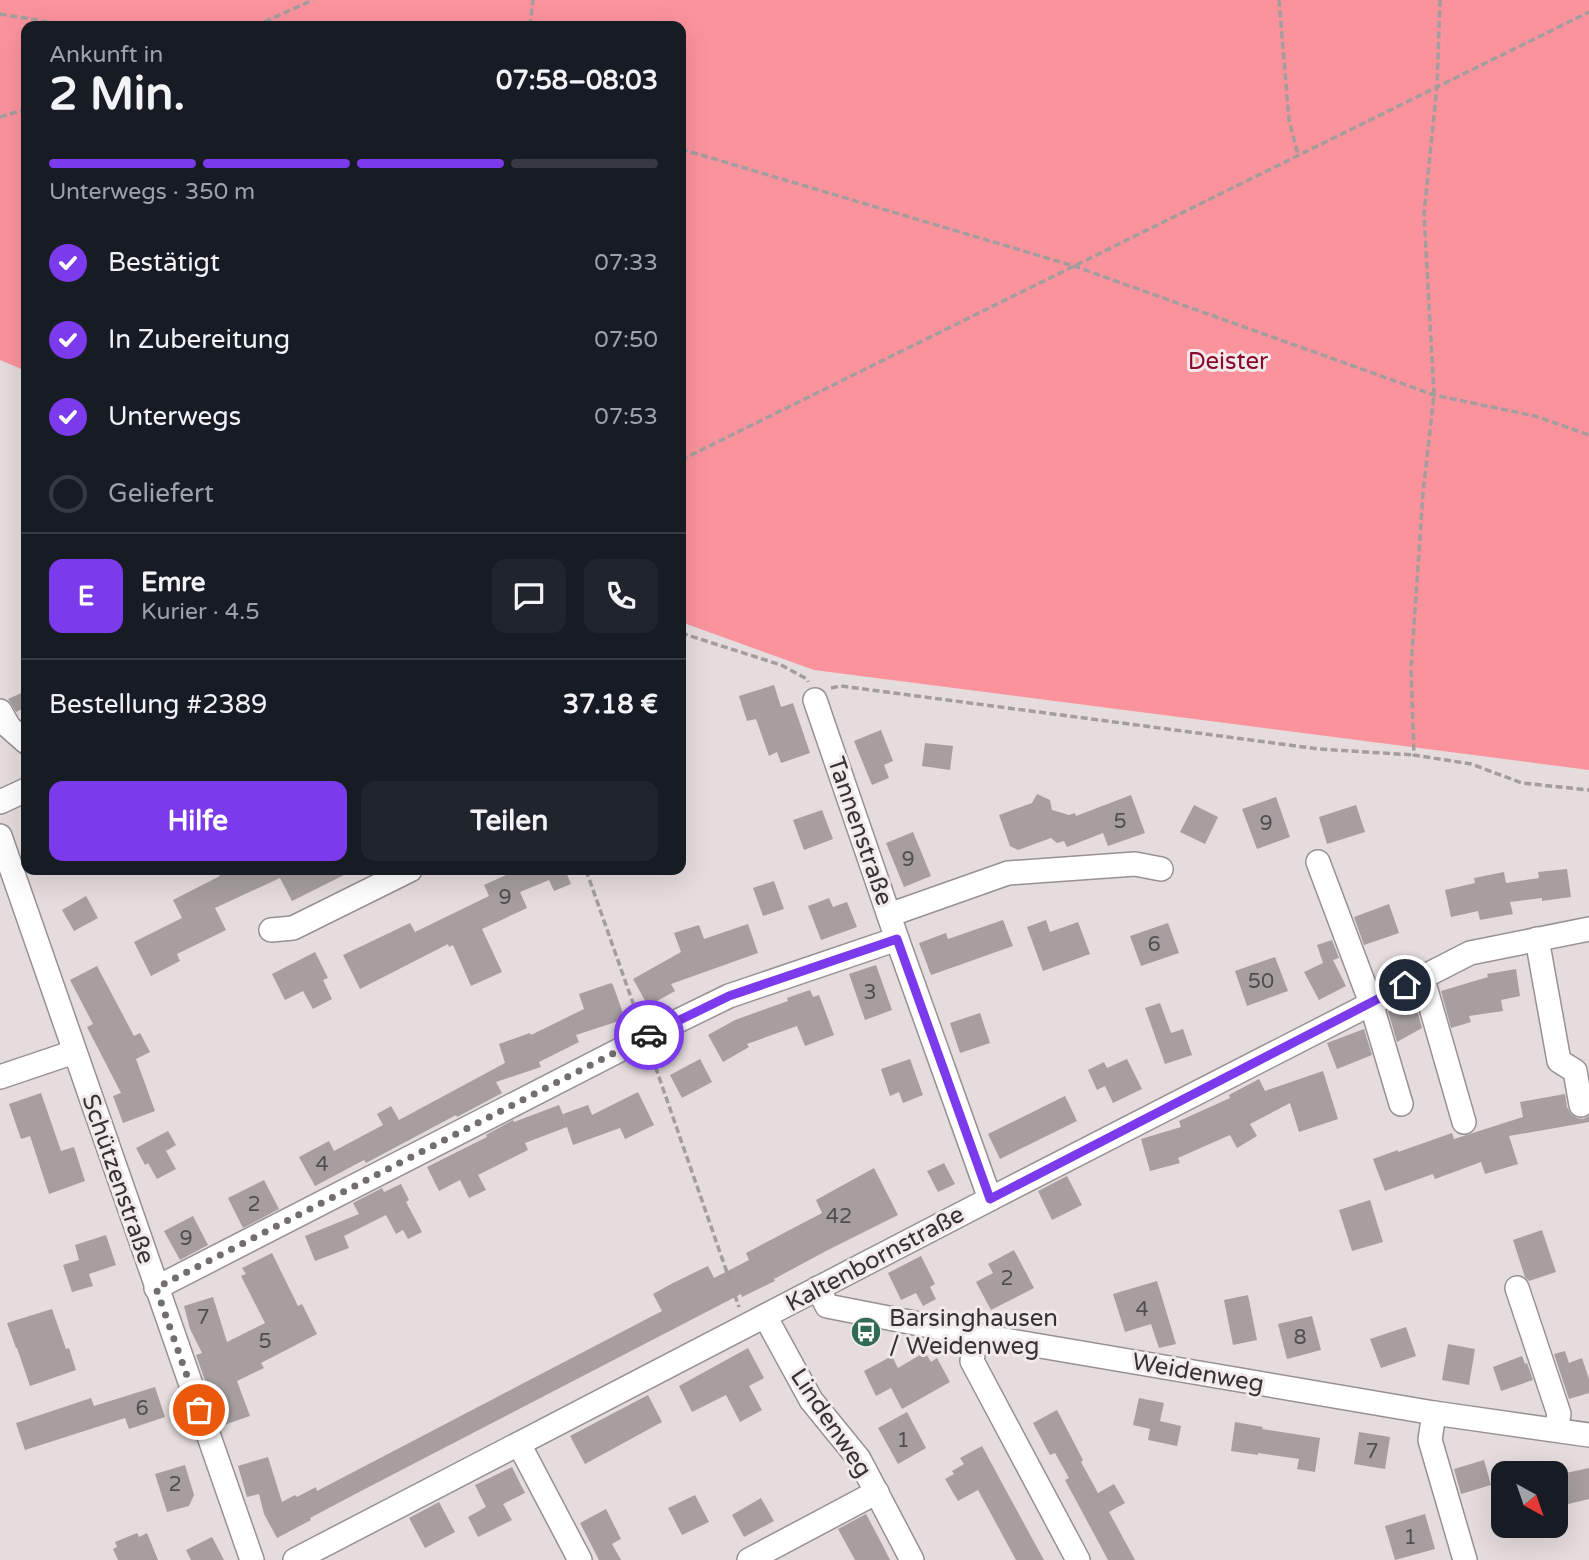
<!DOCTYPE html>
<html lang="de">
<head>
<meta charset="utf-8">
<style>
	body { margin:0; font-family:"Varela Round",sans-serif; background:#20242c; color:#f1f3f6; height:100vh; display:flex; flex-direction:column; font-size:26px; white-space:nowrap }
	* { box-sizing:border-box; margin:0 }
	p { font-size:23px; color:#9ea1a6 }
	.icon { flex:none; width:38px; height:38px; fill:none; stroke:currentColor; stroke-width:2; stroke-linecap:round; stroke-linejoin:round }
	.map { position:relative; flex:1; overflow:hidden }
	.drawer { position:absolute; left:21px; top:21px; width:665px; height:854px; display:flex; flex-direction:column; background:#171b24; border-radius:14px; box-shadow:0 7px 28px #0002 }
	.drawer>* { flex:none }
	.needle { width:46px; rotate:140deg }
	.buttons { position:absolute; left:1491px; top:1461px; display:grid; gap:14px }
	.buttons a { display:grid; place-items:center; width:77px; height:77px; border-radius:14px; background:#171b24; box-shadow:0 7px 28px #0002; font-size:35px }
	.pin { position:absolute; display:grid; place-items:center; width:60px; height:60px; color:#fff; margin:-30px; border:4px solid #fff; border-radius:50%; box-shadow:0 2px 7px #0007 }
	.courier { position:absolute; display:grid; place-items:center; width:70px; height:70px; margin:-35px; border:5px solid #7c3aed; border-radius:50%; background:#fff; color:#222; box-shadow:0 2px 9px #0007 }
	.headline em { font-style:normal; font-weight:800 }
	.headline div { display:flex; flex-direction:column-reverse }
	.headline { display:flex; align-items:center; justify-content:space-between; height:119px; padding:0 28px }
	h1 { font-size:46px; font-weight:800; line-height:52px }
	.bar { display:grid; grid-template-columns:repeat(4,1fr); gap:10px 7px; align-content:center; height:84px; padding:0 28px }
	.bar i { height:9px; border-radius:5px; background:#363941 }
	.bar .selected { background:#7c3aed }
	.bar p { grid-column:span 4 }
	.line { display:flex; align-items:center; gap:18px; padding:0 28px; border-top:2px solid #363941 }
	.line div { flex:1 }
	.round { display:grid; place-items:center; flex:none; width:74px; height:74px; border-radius:14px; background:#20242c }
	ol { padding:0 28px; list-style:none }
	li { display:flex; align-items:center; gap:21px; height:77px }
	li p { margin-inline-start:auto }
	li .icon { padding:7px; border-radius:50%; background:#7c3aed; color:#fff; stroke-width:4 }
	li:last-child { color:#9ea1a6 }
	li i { width:38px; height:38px; border:4px solid #363941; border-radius:50% }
	.action { display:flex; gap:14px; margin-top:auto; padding:14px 28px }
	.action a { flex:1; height:80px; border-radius:14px; background:#7c3aed; color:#fff; font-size:28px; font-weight:800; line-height:80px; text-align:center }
	.action a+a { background:#20242c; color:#f1f3f6 }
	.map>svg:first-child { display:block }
	.green { fill:#fb939d }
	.building { fill:#a69e9f }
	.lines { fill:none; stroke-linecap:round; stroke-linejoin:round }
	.minor-casing { stroke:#989091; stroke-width:26 }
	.path { stroke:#a49d9e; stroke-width:3.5; stroke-dasharray:7 3.5; stroke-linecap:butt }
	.minor { stroke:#fff; stroke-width:23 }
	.done { stroke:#736e6e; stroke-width:7; stroke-dasharray:0 12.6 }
	.route { stroke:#7c3aed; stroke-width:9 }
	.labels { text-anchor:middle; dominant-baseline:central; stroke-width:6; stroke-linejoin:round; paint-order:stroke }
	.number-label { font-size:21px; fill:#524d4e }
	.park-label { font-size:24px; fill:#8a0a2e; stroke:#f2eaea }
	.street-label { font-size:24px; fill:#363233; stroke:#f2eaea }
	.poi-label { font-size:24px; fill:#363233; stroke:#f2eaea; text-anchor:start }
</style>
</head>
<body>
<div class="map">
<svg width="1589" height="1560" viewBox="0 0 1589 1560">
	<rect width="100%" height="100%" fill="#e5dcdd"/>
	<polygon class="green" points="0,0 1589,0 1589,770 814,670 681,622 681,26 26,26 26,371 0,360"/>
	<g class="building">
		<polygon points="774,685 781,707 793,703 810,753 781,763 777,752 769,756 756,719 747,721 739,696"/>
		<polygon points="26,691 26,707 16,712 8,699"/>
		<polygon points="881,730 893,761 884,765 889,778 872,785 854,741"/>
		<polygon points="925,743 953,746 950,770 922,766"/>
		<polygon points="1037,794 1050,800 1052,810 1069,815 1075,813 1076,816 1131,795 1145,833 1108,846 1103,833 1067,847 1064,841 1057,843 1051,838 1018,850 1010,846 999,815 1032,803"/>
		<polygon points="1276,797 1290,837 1257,849 1242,809"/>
		<polygon points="1194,805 1218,817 1205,844 1180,832"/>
		<polygon points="1356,805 1365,832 1327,844 1319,817"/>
		<polygon points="822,810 833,839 804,850 793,820"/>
		<polygon points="913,832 931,876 904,887 886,843"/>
		<polygon points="1567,869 1571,897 1542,901 1542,898 1510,902 1513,914 1480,920 1478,911 1451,917 1445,890 1475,883 1474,878 1504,872 1506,883 1539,878 1538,872"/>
		<polygon points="217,870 354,870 292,901 280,878 215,908 226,930 177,954 180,961 151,976 134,942 182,918 173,900 220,876"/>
		<polygon points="517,870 572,870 566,872 571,884 554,891 549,880 520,892 527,908 482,929 502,972 471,986 453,945 449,947 448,944 360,989 343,955 410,923 415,932 489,896 484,885"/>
		<polygon points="774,881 784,909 763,916 753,888"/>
		<polygon points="86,896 98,918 74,931 62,910"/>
		<polygon points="829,898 833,907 847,902 857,927 821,940 808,906"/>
		<polygon points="1389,904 1399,933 1364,945 1354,917"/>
		<polygon points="1003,920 1013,946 931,975 919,943 946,933 948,939"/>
		<polygon points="1046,920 1050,932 1078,922 1090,954 1043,971 1027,927"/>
		<polygon points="1168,923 1179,953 1141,966 1130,936"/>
		<polygon points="748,924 758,953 671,984 675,991 648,1006 633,979 681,952 674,933 699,925 704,939"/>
		<polygon points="1332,940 1339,958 1333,960 1346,986 1319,1000 1304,972 1323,963 1317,945"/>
		<polygon points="315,952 328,978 323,980 332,999 313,1009 303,991 285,1000 272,974"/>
		<polygon points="1275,957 1288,991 1247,1006 1235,971"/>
		<polygon points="876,965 892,1010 865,1020 849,974"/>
		<polygon points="97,966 134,1036 140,1033 150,1052 136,1059 155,1111 123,1123 113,1096 121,1093 87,1027 93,1024 70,980"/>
		<polygon points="1516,969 1520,996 1501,1000 1503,1011 1469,1016 1471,1022 1451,1028 1441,991 1488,977 1487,974"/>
		<polygon points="611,983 613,985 625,1019 576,1035 579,1042 539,1062 541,1067 496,1082 502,1093 457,1117 456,1115 366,1163 364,1160 315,1186 299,1157 329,1141 334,1151 383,1125 377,1114 391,1106 399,1120 505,1063 499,1044 530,1033 531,1035 584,1009 579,994"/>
		<polygon points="810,990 813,997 819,995 834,1035 805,1046 797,1026 747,1044 749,1047 723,1062 708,1035 735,1020 788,1001 787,998"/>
		<polygon points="1410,999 1414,999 1422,1028 1397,1042 1388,1011"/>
		<polygon points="1160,1003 1171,1033 1183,1029 1192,1055 1165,1064 1145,1008"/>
		<polygon points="980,1013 990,1043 960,1053 950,1023"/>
		<polygon points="1364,1029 1372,1055 1337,1069 1327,1043"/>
		<polygon points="700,1059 712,1082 682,1098 670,1075"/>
		<polygon points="910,1059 923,1095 903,1103 899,1092 890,1096 881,1069"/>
		<polygon points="1127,1059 1142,1089 1113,1103 1105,1086 1097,1090 1088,1070 1104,1062 1107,1068"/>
		<polygon points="1323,1071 1338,1119 1299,1132 1290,1103 1250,1124 1257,1136 1237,1148 1230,1135 1178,1158 1180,1163 1150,1171 1141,1139 1181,1127 1179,1121 1230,1098 1229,1095 1259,1079 1265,1091"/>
		<polygon points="638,1092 654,1125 625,1139 620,1128 573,1145 567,1127 525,1143 528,1150 478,1175 486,1190 469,1198 460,1180 439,1191 427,1167 487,1137 486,1135 513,1120 514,1122 559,1105 566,1122 563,1114 588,1105 592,1115"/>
		<polygon points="41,1093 61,1151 74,1147 85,1181 49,1194 30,1136 21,1139 9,1104"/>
		<polygon points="1565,1094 1567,1107 1571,1114 1577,1118 1583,1119 1589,1116 1589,1122 1509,1136 1518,1164 1485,1174 1481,1162 1435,1179 1433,1174 1385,1191 1373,1159 1398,1150 1398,1152 1452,1133 1454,1139 1523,1117 1520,1102"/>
		<polygon points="1065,1096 1077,1121 1000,1159 988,1134"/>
		<polygon points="168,1131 176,1145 166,1151 176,1169 157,1179 148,1163 145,1165 136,1148"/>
		<polygon points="944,1163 955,1184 938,1192 927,1171"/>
		<polygon points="874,1168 898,1215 826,1251 774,1279 775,1281 742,1297 741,1294 361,1491 310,1518 311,1520 277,1538 264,1514 259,1494 247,1497 238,1466 268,1457 282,1502 295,1495 297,1497 316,1487 317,1491 662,1311 653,1294 673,1283 708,1266 714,1278 749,1260 746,1253 822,1213 816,1200"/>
		<polygon points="1067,1176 1082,1205 1052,1220 1038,1191"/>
		<polygon points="264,1180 279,1209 243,1228 228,1198"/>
		<polygon points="401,1184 409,1200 406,1202 422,1232 408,1239 403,1230 396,1234 386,1215 344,1236 349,1248 315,1261 305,1236 359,1214 353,1203 382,1188 384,1192"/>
		<polygon points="1370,1200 1383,1242 1352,1251 1339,1210"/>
		<polygon points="193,1216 208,1245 180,1260 164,1231"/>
		<polygon points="1542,1230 1556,1272 1529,1281 1525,1277 1513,1240"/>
		<polygon points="106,1235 116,1265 89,1274 93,1286 72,1292 63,1265 79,1260 75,1245"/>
		<polygon points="1014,1250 1034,1288 991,1310 976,1282 993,1273 988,1264"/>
		<polygon points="272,1253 298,1306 302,1304 317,1334 261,1363 264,1368 237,1381 250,1416 221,1426 196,1355 202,1353 190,1329 184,1306 213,1297 227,1342 265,1323 241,1276 246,1274 242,1268"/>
		<polygon points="921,1256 935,1284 930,1287 936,1299 923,1306 916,1293 901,1300 888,1273"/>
		<polygon points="1157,1281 1176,1344 1159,1348 1151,1324 1125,1332 1113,1294"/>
		<polygon points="1248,1295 1257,1340 1233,1345 1224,1300"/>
		<polygon points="52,1309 66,1349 69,1348 76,1370 30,1386 17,1348 16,1348 7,1323"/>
		<polygon points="1312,1316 1321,1350 1287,1359 1278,1324"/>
		<polygon points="1406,1327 1416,1356 1381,1368 1370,1339"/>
		<polygon points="1448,1344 1475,1349 1469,1385 1442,1380"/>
		<polygon points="748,1348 764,1378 749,1386 762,1410 740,1422 726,1395 692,1412 679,1386"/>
		<polygon points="1565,1351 1569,1363 1582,1358 1589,1379 1589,1393 1569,1399 1554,1354"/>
		<polygon points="925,1352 931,1362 937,1358 950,1382 902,1409 891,1388 876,1396 864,1371 892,1356 898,1368"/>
		<polygon points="1522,1356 1525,1364 1527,1363 1533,1380 1501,1391 1493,1367"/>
		<polygon points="155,1387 165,1417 129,1429 125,1418 25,1450 16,1423 91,1398 94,1406"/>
		<polygon points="648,1395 662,1422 585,1464 570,1436"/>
		<polygon points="1139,1398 1164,1403 1160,1421 1181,1426 1177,1446 1148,1440 1150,1429 1133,1425"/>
		<polygon points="1057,1410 1083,1460 1081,1462 1098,1493 1114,1484 1125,1503 1109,1512 1135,1560 1108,1560 1065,1480 1069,1478 1055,1453 1050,1455 1033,1423"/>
		<polygon points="907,1412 926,1448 898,1464 878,1428"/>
		<polygon points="1235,1422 1263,1427 1262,1429 1320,1438 1315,1472 1297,1469 1299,1459 1258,1453 1258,1455 1231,1451"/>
		<polygon points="1359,1432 1390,1437 1385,1469 1354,1464"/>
		<polygon points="982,1446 1034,1542 1044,1560 1016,1560 978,1490 958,1501 945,1479 954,1474 952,1471 964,1464 960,1458"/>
		<polygon points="1484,1460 1491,1485 1461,1494 1454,1469"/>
		<polygon points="185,1465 194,1495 189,1506 167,1512 155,1474"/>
		<polygon points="512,1467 525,1493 503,1504 512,1520 478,1537 468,1517 486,1507 475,1485"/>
		<polygon points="1589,1468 1589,1499 1556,1507 1556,1475"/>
		<polygon points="695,1495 709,1522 682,1535 668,1508"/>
		<polygon points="761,1498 774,1521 744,1537 732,1515"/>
		<polygon points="439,1502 455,1532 425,1548 409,1518"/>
		<polygon points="606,1509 621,1539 612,1544 621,1560 599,1560 580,1523"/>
		<polygon points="866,1514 883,1546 890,1560 855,1560 838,1529"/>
		<polygon points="1425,1514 1435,1549 1395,1560 1385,1526"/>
		<polygon points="137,1533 139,1537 147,1533 158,1560 118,1560 113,1549 117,1547 115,1542"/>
		<polygon points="212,1537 224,1560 191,1560 186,1550"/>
	</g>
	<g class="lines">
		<g class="minor-casing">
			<g id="minor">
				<polyline points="815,700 897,939 990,1199"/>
				<polyline points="0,711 9,727 26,742"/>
				<polyline points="0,802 26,790"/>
				<polyline points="0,836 252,1560"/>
				<polyline points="1318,862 1371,1003 1401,1104"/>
				<polyline points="889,915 1008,873 1135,864 1161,869"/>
				<polyline points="271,930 293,928 410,870"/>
				<polyline points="1537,939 1559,1061 1575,1071 1581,1105"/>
				<polyline points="1422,976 1464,1122"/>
				<polyline points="0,1077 74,1052"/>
				<polyline points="156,1288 645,1037 729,996 897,939"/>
				<polyline points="818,1288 827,1306 976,1335 1434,1413 1589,1435"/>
				<polyline points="1517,1288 1559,1414 1556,1430"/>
				<polyline points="765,1316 811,1400 859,1459 912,1560"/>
				<polyline points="976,1335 972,1361 1078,1560"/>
				<polyline points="1434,1413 1430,1440 1465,1560"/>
				<polyline points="519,1444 580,1560"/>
				<polyline points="295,1560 990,1199 1470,953 1589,929"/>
				<polyline points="749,1560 877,1492"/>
			</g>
		</g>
		<g class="path">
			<polyline points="1279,0 1289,120 1298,155"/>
			<polyline points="1440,0 1437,86 1424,214 1434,395 1423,493 1411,668 1414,755 1471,764 1522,783 1589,790"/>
			<polyline points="0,14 73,26"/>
			<polyline points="255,26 313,0"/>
			<polyline points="530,26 533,0"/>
			<polyline points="0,117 26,109"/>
			<polyline points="681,149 1074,266 1434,395 1535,416 1589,435"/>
			<polyline points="681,460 1589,12"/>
			<polyline points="681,633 781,665 807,679 808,682"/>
			<polyline points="831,688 841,686 1319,749 1414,755"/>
			<polyline points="586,870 639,1020"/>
			<polyline points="652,1057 739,1307"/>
		</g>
		<use href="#minor" class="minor"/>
	</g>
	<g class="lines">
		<polyline class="done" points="199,1410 156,1288 649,1035"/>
		<polyline class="route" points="649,1035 729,996 897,939 990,1199 1405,985"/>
	</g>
	<defs>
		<g id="bus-disc" transform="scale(1.575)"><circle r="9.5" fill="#326b53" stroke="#f2eaea"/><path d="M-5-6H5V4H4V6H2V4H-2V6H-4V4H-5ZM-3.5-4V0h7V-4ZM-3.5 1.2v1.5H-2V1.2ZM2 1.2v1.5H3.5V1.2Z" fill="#fff"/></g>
	</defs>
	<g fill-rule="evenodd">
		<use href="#bus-disc" x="866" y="1332"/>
	</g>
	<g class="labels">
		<g class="number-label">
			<text x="1120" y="821">5</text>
			<text x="1266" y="823">9</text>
			<text x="908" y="859">9</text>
			<text x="505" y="897">9</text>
			<text x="1154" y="944">6</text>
			<text x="1261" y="981">50</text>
			<text x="870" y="992">3</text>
			<text x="322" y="1164">4</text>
			<text x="254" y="1204">2</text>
			<text x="839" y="1216">42</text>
			<text x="186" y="1238">9</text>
			<text x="1007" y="1278">2</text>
			<text x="1142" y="1309">4</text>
			<text x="203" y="1317">7</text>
			<text x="1300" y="1337">8</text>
			<text x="265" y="1341">5</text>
			<text x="142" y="1408">6</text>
			<text x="903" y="1440">1</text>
			<text x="1372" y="1451">7</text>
			<text x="175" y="1484">2</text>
			<text x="1410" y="1537">1</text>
		</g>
		<g class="park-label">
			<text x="1228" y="361">Deister</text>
		</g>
		<g class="street-label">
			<text transform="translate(860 831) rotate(71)">Tannenstraße</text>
			<text transform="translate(118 1179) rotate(71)">Schützenstraße</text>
			<text transform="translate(875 1259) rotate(-28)">Kaltenbornstraße</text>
			<text transform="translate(1198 1373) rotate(10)">Weidenweg</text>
			<text transform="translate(831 1423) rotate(56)">Lindenweg</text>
		</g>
		<g class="poi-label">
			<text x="889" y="1318">Barsinghausen<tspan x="889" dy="28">/ Weidenweg</tspan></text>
		</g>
	</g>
</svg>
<div class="buttons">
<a><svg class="needle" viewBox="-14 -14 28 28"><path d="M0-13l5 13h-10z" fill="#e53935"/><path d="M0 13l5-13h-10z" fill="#9ea1a6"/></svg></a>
</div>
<div class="pin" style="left:199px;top:1410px;background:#ea580c"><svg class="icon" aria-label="bag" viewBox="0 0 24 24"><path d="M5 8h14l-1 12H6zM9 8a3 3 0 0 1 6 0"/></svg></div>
<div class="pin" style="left:1405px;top:985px;background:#1f2937"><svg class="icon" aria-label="home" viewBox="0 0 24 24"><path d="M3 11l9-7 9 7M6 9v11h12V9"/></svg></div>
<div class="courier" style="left:649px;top:1035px"><svg class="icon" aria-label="car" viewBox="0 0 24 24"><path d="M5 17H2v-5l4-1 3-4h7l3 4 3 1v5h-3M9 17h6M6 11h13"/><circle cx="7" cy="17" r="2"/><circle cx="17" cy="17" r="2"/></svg></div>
<section class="drawer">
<div class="headline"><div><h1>2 Min.</h1><p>Ankunft in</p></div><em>07:58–08:03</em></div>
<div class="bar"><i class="selected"></i><i class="selected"></i><i class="selected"></i><i></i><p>Unterwegs · 350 m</p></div>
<ol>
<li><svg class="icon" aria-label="check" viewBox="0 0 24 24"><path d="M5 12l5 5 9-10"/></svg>Bestätigt<p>07:33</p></li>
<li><svg class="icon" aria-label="check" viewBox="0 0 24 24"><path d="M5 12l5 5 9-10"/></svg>In Zubereitung<p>07:50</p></li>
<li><svg class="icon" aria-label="check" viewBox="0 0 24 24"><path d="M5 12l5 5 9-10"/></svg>Unterwegs<p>07:53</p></li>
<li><i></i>Geliefert</li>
</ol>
<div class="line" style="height:126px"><b class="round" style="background:#7c3aed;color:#fff">E</b><div><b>Emre</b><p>Kurier · 4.5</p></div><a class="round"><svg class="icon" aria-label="chat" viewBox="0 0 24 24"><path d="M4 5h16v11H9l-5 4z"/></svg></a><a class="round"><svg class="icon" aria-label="phone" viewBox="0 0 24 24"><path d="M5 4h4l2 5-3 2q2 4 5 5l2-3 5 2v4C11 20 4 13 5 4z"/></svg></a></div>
<div class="line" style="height:91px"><div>Bestellung #2389</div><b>37.18 €</b></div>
<div class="action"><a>Hilfe</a><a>Teilen</a></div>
</section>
</div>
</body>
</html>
